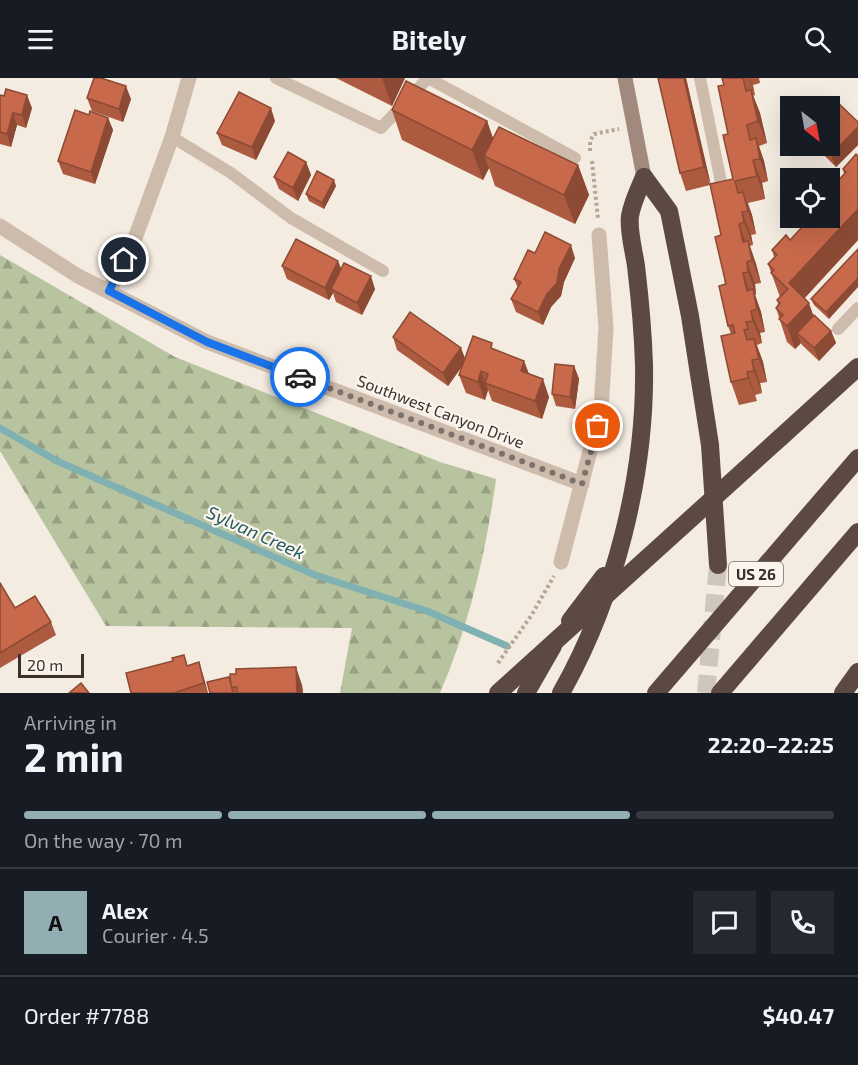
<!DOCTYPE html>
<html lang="en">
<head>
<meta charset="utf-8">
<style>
	body { margin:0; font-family:"Exo 2",sans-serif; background:#242831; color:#f1f3f6; height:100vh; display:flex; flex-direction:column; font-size:22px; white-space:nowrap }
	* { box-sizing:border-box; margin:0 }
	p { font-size:20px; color:#9ea1a6 }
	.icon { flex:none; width:33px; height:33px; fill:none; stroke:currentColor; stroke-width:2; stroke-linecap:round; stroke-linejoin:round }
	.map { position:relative; height:615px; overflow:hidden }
	.drawer { display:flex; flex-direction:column; background:#171b24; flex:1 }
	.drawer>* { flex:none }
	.needle { width:39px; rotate:149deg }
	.fabs { position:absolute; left:780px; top:18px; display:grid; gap:12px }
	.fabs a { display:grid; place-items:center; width:60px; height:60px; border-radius:0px; background:#171b24; box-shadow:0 6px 24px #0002; font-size:30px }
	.scale { position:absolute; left:18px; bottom:15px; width:66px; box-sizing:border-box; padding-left:6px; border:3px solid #3b302b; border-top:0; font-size:16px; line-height:21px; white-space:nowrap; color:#3b302b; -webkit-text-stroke:4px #fbf5ee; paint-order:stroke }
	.pin { position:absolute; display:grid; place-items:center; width:51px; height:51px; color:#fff; margin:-26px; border:3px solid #fff; border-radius:50%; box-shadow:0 2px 6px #0007 }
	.courier { position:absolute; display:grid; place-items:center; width:60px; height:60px; margin:-30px; border:4px solid #1a73e8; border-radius:50%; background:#fff; color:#222; box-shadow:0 2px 8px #0007 }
	.headline em { font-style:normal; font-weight:700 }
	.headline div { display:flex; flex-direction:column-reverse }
	.headline { display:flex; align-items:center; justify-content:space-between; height:102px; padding:0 24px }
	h1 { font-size:39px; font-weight:700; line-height:45px }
	.bar { display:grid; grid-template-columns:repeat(4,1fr); gap:9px 6px; align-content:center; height:72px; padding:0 24px }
	.bar i { height:8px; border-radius:4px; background:#363941 }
	.bar .on { background:#92aeb2 }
	.bar p { grid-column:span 4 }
	.line { display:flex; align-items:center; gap:15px; padding:0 24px; border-top:2px solid #363941 }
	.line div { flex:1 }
	.round { display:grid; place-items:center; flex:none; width:63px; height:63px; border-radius:0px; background:#242831 }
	header { display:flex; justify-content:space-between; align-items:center; height:78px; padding:0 24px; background:#171b24; font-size:27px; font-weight:700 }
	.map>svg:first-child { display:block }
	.forest { fill:url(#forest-firs) }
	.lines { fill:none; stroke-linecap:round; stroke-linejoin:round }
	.stream { stroke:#7fb0b2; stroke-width:7 }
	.highway-tunnel { stroke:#cfc6bd; stroke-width:18; stroke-dasharray:18 9; stroke-linecap:butt }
	.path { stroke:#b9a596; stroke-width:4; stroke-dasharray:3 3; stroke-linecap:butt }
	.lane { stroke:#cdbbac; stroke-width:12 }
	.street { stroke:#cdbbac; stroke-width:15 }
	.secondary { stroke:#a18a7d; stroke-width:15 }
	.highway { stroke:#5c4a42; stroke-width:18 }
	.highway-bridge { stroke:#5c4a42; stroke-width:18 }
	.wall { fill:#ac5a40 }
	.shaded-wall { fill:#8c4a34 }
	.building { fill:#c8694b; stroke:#8c4a34; stroke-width:1.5 }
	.done { stroke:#7c716b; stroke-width:6; stroke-dasharray:0 10.8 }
	.route { stroke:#1a73e8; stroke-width:8 }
	.labels { text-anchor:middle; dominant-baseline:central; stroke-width:4.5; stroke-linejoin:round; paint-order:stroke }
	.shield { fill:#fbf5ee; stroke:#756b66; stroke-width:1.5 }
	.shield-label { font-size:15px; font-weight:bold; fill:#3b302b }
	.street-label { font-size:16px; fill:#3b302b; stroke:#fbf5ee }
	.water-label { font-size:18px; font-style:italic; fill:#1f5a5e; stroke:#fbf5ee }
</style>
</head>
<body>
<header><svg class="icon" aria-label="menu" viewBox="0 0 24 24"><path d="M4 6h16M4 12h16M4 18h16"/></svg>Bitely<svg class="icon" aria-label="search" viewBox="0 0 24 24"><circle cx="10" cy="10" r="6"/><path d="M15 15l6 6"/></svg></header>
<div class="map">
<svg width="858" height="615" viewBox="0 0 858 615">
	<defs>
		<pattern id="forest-firs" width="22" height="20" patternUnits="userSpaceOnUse" patternTransform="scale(1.5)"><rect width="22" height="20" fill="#b8c4a0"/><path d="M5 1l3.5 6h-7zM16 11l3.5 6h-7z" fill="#97a083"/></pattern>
	</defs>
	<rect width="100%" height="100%" fill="#f4ebe1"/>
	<path class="forest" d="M0 177 175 279 440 384 496 401C486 474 469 548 440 615H340L352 550 106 548 0 373Z"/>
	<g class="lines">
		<polyline class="stream" points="0,350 57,383 315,497 427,533 507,568"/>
		<polyline class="highway-tunnel" points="706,615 718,487"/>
		<g class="path">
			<polyline points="590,73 590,63 594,56 619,51"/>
			<polyline points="592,83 598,141"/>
			<polyline points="498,585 531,538 554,498"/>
		</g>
		<g class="lane">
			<polyline points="276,0 381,50 428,0"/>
			<polyline points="428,0 575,80"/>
			<polyline points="700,0 724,119"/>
			<polyline points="172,59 231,95 291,140 383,193"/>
			<polyline points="838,251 858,230"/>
		</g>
		<g class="street">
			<polyline points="0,148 78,198 207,264 582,406"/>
			<polyline points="109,213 134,163 172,59 189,0"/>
			<polyline points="561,484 601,331 606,250 599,157"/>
		</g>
		<polyline class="secondary" points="625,0 644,99"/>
		<g class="highway">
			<polyline points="644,99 669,133 690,238 710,367 718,487"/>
			<polyline points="781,359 858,289"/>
			<polyline points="570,543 604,498"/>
			<polyline points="526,615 553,568"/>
			<path d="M561 615C615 520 646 396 644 287 643 254 640 221 636 188 634 173 628 153 630 138 632 125 639 111 644 99"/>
			<polyline points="656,615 858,380"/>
			<polyline points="720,615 858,454"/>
			<polyline points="843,615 858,594"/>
		</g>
		<polyline class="highway-bridge" points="498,615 781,359"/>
	</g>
	<g class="wall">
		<polygon points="336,0 405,0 392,28"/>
		<polygon points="658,0 686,0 710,106 733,101 724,7 722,0 759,0 760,5 753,7 755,17 753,18 760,35 767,65 759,68 764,83 768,103 762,105 765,121 748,125 752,137 756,156 751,157 753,167 750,168 756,186 761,205 755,206 756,217 755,217 761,234 765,254 760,255 762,265 757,267 763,284 767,304 760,305 762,315 755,317 757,323 739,327 731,304 731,256 728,248 721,157 710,107 686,113 680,95"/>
		<polygon points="0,17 32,30 26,50 17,47 11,69 0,66"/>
		<polygon points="87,20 131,21 123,44 92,33"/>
		<polygon points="392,32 487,43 493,60 578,87 589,117 575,146 495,108 489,90 483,102 402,62"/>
		<polygon points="89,37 108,40 113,52 95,106 63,96 58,83"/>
		<polygon points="275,43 256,82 222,67 217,55"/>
		<polygon points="858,44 858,67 836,89 824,77 820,68 830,68"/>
		<polygon points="858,78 858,162 804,221 813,237 831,253 836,265 819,283 802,267 801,265 795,271 787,264 776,230 778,226 777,222 780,219 768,186 774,179 772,172 790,162 802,149 800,143 844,96 843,91"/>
		<polygon points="306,84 311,97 298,123 279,111 274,99"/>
		<polygon points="336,108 324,131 309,123 306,116"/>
		<polygon points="858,171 829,241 814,227 811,221"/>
		<polygon points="535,175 575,180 564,204 561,218 551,229 543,247 516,234 511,221 518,210 514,201"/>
		<polygon points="282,188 341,191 375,211 362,237 336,224 333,215 329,222 287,201"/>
		<polygon points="393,259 461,270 465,281 495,272 524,283 529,297 549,319 542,341 492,323 488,312 485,322 466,315 459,297 463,286 448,308 397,272"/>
		<polygon points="574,288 579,301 575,331 556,328 552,316"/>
		<polygon points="0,505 15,530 51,544 56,557 0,590"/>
		<polygon points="188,587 203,597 208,615 131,615"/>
		<polygon points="231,606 302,607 303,615 210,615"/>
	</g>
	<g class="shaded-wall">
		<polygon points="382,0 405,0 392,28"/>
		<polygon points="684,0 686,0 711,107 704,89"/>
		<polygon points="749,0 750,0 755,17"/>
		<polygon points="126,8 131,21 123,44 119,31"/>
		<polygon points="751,12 760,35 767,65 758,43"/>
		<polygon points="27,17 32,30 26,50 22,37"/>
		<polygon points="271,30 275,43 256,82 252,69"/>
		<polygon points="13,35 17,47 11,69 7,56"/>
		<polygon points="108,40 113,52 95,106 91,94"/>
		<polygon points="487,43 497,73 484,78 489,90 483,102 472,72"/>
		<polygon points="858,49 858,67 836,89 831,77"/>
		<polygon points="756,60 764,83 768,103 760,81"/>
		<polygon points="753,82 762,105 765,121 757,98"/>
		<polygon points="306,84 311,97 298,123 293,110"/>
		<polygon points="578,87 589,117 575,146 564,117"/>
		<polygon points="334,102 336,108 324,131 322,125"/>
		<polygon points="743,114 752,137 756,156 748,133"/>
		<polygon points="858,131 858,162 797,228 789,205"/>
		<polygon points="742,134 751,157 753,167 744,144"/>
		<polygon points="739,146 747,168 743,164"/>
		<polygon points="748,163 756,186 761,205 752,182"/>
		<polygon points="571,167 575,180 564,204 561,218 551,229 543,247 538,234"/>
		<polygon points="338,183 343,195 331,211 333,215 329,222 325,210"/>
		<polygon points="747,184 755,206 756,217 748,194"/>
		<polygon points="743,195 751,218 747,213"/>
		<polygon points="371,198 375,211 362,237 357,225"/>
		<polygon points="858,200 858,209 829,241 826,234"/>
		<polygon points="753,211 761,234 765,254 757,231"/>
		<polygon points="809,225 817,248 797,255 801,265 795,271 787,248"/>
		<polygon points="751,233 760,255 762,265 753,243"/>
		<polygon points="831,253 836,265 819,283 814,270"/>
		<polygon points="754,261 763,284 767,304 759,281"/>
		<polygon points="461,270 466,283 448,308 443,295"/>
		<polygon points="752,282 760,305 762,315 754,293"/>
		<polygon points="524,283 531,301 521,293"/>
		<polygon points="574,288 579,301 575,331 570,319"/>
		<polygon points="481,293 488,312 485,322 478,304"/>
		<polygon points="747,294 755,317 757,323 748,300"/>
		<polygon points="543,301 549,319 542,341 535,323"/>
		<polygon points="199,584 203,597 208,615 204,605"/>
		<polygon points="296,589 302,607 303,615 297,615"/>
	</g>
	<g class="building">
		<polygon points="94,0 101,0 126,8 119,31 87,20"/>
		<polygon points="658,0 684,0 704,89 680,95"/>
		<polygon points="722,0 743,0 746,13 751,12 758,43 747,47 750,62 756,60 760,81 753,82 757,98 735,103 738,115 743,114 748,133 742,134 744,144 739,146 743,164 748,163 752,182 747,184 748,194 743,195 747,213 753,211 757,231 751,233 753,243 746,244 748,251 744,252 747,262 754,261 759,281 752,282 754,293 747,294 748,300 731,304 721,258 735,255 733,247 728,248 719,208 726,206 715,159 721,157 710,106 733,101 723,57 728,56 718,8 724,7"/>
		<polygon points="406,3 487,43 472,72 392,32"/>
		<polygon points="6,11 27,17 22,37 13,35 7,56 0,54 0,17 4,18"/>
		<polygon points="239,14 271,30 252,69 217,55"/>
		<polygon points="833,20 858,44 858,49 831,77 822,68 830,68 830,28 825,28"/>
		<polygon points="75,32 89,37 90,33 108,40 91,94 58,83"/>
		<polygon points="499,49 578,87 564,117 484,78"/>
		<polygon points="288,74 306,84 293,110 274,99"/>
		<polygon points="856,76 858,78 858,131 789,205 809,225 787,248 779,241 783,237 776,230 780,225 777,222 788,211 771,195 774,192 768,186 777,177 772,172 786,157 790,162 804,147 800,143 804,140 830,140 830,112 846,94 843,91"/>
		<polygon points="317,93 334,102 322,125 306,116"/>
		<polygon points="545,154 571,167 559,191 557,205 547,216 538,234 511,221 521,204 514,201 528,172 535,175"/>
		<polygon points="296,161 338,183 325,210 282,188"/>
		<polygon points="858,171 858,200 826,234 811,221"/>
		<polygon points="344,185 371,198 357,225 331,211"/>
		<polygon points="410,234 461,270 443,295 393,259"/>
		<polygon points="814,237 831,253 814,270 797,255"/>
		<polygon points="473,258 492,265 491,270 524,283 521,293 543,301 535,323 485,305 488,296 481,293 478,304 459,297"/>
		<polygon points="555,286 574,288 570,319 552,316"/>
		<polygon points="0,505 15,530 35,518 51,544 0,575"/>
		<polygon points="184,577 187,588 199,584 204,605 174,615 131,615 126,595 173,583 172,580"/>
		<polygon points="296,589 297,615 237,615 237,609 231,609 230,596 236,596 236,591"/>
		<polygon points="229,599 233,615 210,615 207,604"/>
		<polygon points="81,605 89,615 69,615"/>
	</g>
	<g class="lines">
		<polyline class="done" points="300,299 582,406 598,348"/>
		<polyline class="route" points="124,182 109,213 207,264 300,299"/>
	</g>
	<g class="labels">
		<rect class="shield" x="729" y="484" width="54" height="24" rx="4.5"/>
		<g class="shield-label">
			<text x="756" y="496">US 26</text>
		</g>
		<g class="street-label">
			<text transform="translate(441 333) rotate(21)">Southwest Canyon Drive</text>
		</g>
		<g class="water-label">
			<text transform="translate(256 454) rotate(24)">Sylvan Creek</text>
		</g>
	</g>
</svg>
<div class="fabs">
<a><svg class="needle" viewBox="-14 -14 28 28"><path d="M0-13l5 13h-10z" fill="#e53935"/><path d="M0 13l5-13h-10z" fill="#9ea1a6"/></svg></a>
<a><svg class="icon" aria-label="locate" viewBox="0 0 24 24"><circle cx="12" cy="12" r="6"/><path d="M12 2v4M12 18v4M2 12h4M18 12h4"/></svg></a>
</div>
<div class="scale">20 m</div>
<div class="pin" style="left:598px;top:348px;background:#ea580c"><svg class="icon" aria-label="bag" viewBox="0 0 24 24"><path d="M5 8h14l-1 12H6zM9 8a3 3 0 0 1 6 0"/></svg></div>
<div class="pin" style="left:124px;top:182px;background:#1f2937"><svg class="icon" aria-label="home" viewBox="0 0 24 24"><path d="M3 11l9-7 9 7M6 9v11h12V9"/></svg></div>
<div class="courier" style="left:300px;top:299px"><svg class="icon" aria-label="car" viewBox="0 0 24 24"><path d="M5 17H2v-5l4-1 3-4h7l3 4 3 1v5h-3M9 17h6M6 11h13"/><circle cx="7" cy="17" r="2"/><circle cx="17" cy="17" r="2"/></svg></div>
</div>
<section class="drawer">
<div class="headline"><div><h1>2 min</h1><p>Arriving in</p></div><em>22:20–22:25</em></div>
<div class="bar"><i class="on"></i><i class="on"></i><i class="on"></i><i></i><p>On the way · 70 m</p></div>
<div class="line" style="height:108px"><b class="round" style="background:#92aeb2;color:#111">A</b><div><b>Alex</b><p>Courier · 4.5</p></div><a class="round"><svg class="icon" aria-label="chat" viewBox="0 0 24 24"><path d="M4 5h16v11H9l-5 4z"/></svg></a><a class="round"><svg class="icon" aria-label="phone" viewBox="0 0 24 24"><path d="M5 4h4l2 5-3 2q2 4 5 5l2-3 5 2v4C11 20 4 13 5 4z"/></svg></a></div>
<div class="line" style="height:78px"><div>Order #7788</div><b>$40.47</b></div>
</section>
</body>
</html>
